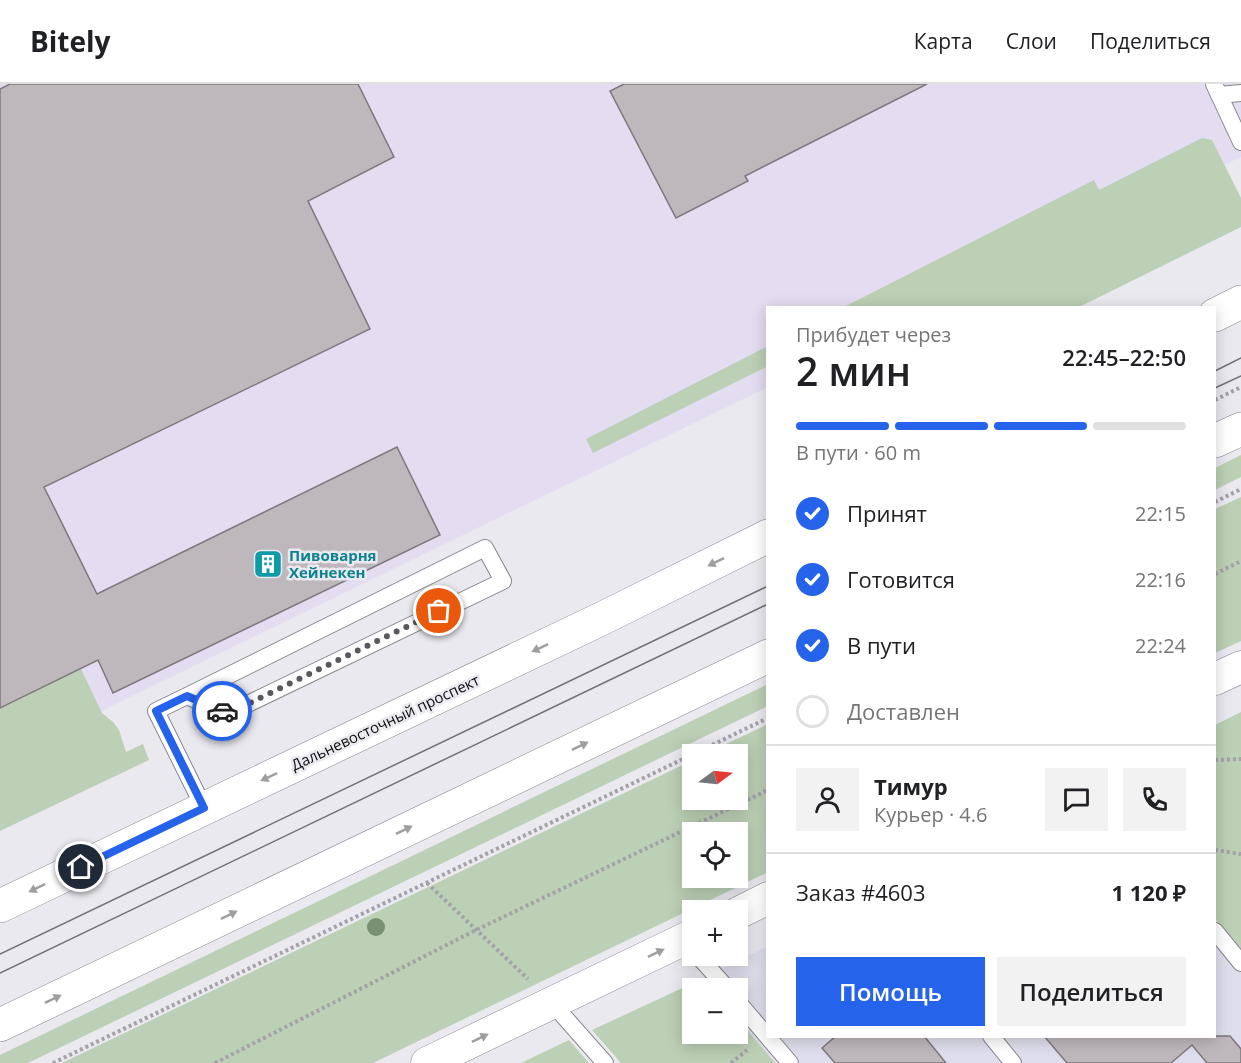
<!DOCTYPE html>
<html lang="ru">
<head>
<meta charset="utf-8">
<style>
	body { margin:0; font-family:"Open Sans",sans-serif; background:#f2f2f2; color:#202124; height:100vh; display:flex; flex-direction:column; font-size:22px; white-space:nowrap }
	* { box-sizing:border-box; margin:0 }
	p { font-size:20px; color:#757577 }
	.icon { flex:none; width:33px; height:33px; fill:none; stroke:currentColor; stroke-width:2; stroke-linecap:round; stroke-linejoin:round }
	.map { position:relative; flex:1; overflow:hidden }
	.drawer { position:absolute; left:766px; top:222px; width:450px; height:732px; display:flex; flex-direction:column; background:#fff; border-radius:0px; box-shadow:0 3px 15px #0003 }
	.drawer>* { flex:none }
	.needle { width:39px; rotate:75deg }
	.tools { position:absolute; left:682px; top:660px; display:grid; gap:12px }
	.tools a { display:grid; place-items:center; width:66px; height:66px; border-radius:0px; background:#fff; box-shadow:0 3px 15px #0003; font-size:30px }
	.pin { position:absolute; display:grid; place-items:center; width:51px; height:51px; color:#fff; margin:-26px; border:3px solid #fff; border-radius:50%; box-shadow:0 2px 6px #0007 }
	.courier { position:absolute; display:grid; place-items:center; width:60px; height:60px; margin:-30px; border:4px solid #2563eb; border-radius:50%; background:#fff; color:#222; box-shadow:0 2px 8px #0007 }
	.head em { font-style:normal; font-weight:600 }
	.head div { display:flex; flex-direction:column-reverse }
	.head { display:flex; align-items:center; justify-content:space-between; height:102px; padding:0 30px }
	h1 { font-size:39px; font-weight:600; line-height:45px }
	.bar { display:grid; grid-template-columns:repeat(4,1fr); gap:9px 6px; align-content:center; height:72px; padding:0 30px }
	.bar i { height:8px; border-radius:4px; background:#e0e0e0 }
	.bar .current { background:#2563eb }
	.bar p { grid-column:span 4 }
	.line { display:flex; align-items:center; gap:15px; padding:0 30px; border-top:2px solid #e0e0e0 }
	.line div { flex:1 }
	.round { display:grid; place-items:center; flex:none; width:63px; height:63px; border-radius:0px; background:#f2f2f2 }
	ol { padding:0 30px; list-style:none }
	li { display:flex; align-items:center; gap:18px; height:66px }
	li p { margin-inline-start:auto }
	li .icon { padding:6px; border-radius:50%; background:#2563eb; color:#fff; stroke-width:4 }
	li:last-child { color:#757577 }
	li i { width:33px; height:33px; border:3px solid #e0e0e0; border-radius:50% }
	.action { display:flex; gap:12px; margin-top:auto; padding:12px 30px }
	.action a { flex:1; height:69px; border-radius:0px; background:#2563eb; color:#fff; font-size:24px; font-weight:600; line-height:69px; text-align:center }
	.action a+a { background:#f2f2f2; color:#202124 }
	header { display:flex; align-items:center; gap:36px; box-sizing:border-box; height:84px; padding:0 30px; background:#fff; border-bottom:2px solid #e0e0e0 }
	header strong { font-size:28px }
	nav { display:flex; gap:33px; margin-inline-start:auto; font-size:21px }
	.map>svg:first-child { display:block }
	.built { fill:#dfdeec }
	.industrial { fill:#e4dcf1 }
	.green { fill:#bcd0b5; fill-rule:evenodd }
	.building { fill:#beb7bc; stroke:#7e787c; stroke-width:1.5 }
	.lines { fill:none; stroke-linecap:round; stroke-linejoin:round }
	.service-casing { stroke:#86868c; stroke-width:18 }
	.minor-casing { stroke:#86868c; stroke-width:33 }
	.secondary-casing { stroke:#86868c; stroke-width:34 }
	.path { stroke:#a3a2a8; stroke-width:4; stroke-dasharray:3 3; stroke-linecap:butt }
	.service { stroke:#fff; stroke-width:16 }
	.minor { stroke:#fff; stroke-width:32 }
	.secondary { stroke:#fff; stroke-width:33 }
	.tram { stroke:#717075; stroke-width:1.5 }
	.tree { fill:#7a9073 }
	.oneway { fill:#9e9e9f }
	.done { stroke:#5a595d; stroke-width:6; stroke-dasharray:0 10.8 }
	.route { stroke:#2563eb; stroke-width:8 }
	.labels { text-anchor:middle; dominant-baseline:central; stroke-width:5; stroke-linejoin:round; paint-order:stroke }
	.culture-label { font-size:15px; font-weight:bold; fill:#0d838f; stroke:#eae9f0; text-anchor:start }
	.street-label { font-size:15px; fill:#0c0c0e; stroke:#eae9f0 }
</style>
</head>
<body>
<header>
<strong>Bitely</strong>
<nav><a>Карта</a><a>Слои</a><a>Поделиться</a></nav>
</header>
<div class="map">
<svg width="1241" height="979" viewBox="0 0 1241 979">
	<rect width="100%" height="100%" fill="#eae9f0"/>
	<polygon class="built" points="1241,628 1241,979 775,979 738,935 738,904 713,904 704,894 768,862 768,952 1215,952 1215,641"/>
	<polygon class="industrial" points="0,0 1241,0 1241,73 931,223 768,224 768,303 0,676"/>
	<g class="green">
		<polygon points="1202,54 1212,56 1241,114 1241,143 1079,223 844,223 1094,96 1099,106"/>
		<polygon points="768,262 768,282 593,369 586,355"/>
		<polygon points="1241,371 1241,393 1215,406 1215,384"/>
		<polygon points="1241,413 1241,557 1215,569 1215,425"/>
		<polygon points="81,585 102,629 113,638 119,646 126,668 143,660 149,676 0,747 0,624"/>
		<polygon points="768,600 768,622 28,979 0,979 0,971"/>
		<polygon points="1241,628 1241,868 1215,834 1215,641"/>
		<path d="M768 640V788L373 979H62L693 676V716H738V670H705ZM693 748H738V794H693Z"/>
		<polygon points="704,894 713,904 693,904 693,950 738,950 738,935 775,979 621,979 592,946"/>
		<polygon points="569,956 589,979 521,979"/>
	</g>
	<g class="building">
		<polygon points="10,0 358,0 394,73 308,117 370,245 44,403 97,510 397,363 440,451 113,609 98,576 0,624 0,5"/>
		<polygon points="624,0 927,0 745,92 748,97 676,134 610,7"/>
		<polygon points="836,952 924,952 946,979 835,979 822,964"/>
		<polygon points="1044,952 1230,952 1241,965 1241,979 1207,979 1192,961 1171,979 1067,979"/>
	</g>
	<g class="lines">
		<g class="service-casing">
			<g id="service">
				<polyline points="1214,0 1241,58"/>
				<polyline points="1219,11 1241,9"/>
				<polyline points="187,612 227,630 503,497 485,464 187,612 156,627 204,724"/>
				<polyline points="1215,847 1241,879"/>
				<polyline points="698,872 727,904"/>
				<polyline points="738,918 790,979"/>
				<polyline points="552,919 605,979"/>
				<polyline points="991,952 1013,979"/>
			</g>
		</g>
		<g class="minor-casing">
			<g id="minor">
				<polyline points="1215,595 1241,583"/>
				<polyline points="738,829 768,814"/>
				<polyline points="427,979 693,851"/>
			</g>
		</g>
		<g class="secondary-casing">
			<g id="secondary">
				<polyline points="1215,231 1241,218"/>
				<polyline points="1215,357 1241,345"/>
				<polyline points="0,822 603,534 768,452"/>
				<polyline points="0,941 768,572"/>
			</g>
		</g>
		<g class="path">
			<polyline points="1215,316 1241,303"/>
			<polyline points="1215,418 1241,405"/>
			<polyline points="1215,490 1241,477"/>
			<polyline points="1215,676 1241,675"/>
			<polyline points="1215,766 1241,770"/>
			<polyline points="427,799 528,895"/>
			<polyline points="53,979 768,634"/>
			<polyline points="215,979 476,846 768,706"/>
			<polyline points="731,979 747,966"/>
		</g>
		<use href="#service" class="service"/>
		<use href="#minor" class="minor"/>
		<use href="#secondary" class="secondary"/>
		<g class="tram">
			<polyline points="1215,287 1241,274"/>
			<polyline points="1215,304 1241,292"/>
			<polyline points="0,870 768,502"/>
			<polyline points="0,889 768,520"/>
		</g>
	</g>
	<circle class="tree" cx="376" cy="843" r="9"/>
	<defs><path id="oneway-solid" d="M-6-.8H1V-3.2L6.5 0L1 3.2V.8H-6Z" transform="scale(1.5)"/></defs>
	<g class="oneway">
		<use href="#oneway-solid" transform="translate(716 478) rotate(154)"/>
		<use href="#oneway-solid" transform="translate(540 564) rotate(155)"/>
		<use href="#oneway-solid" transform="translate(580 662) rotate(-26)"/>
		<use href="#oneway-solid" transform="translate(269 693) rotate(155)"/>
		<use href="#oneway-solid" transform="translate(404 746) rotate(-26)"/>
		<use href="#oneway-solid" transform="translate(37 804) rotate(154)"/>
		<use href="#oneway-solid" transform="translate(229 831) rotate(-26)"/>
		<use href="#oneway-solid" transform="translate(656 869) rotate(-26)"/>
		<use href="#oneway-solid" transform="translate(53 915) rotate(-26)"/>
		<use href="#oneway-solid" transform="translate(480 954) rotate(-26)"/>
	</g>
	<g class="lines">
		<polyline class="done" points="222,627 227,630 439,527"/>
		<polyline class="route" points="81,783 204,724 156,627 187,612 222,627"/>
	</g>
	<defs>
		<g id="building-square" transform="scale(1.5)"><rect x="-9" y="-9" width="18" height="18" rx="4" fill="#0f9aa8" stroke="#eae9f0"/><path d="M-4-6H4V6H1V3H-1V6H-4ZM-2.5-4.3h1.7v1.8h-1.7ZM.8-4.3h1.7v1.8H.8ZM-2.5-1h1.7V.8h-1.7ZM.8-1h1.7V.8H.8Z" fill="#fff"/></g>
	</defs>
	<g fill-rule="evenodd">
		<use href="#building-square" x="268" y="480"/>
	</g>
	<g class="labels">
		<g class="culture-label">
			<text x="289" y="471">Пивоварня<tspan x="289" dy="17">Хейнекен</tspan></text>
		</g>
		<g class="street-label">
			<text transform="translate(385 638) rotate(-25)">Дальневосточный проспект</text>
		</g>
	</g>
</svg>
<div class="tools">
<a><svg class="needle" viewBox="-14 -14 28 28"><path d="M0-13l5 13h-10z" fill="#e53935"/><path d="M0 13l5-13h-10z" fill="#757577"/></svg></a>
<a><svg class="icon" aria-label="locate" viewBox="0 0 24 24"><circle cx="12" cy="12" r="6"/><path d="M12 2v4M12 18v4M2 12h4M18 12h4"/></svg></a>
<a>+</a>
<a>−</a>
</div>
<div class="pin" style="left:439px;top:527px;background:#ea580c"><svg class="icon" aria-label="bag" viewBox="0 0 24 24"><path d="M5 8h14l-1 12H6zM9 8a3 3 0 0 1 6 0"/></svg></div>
<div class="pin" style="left:81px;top:783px;background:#1f2937"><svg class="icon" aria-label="home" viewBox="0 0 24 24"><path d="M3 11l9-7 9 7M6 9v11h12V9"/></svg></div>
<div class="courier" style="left:222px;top:627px"><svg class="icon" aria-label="car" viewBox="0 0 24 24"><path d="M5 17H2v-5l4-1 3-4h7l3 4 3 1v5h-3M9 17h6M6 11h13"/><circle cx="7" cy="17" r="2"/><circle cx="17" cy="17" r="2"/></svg></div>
<section class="drawer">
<div class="head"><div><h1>2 мин</h1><p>Прибудет через</p></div><em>22:45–22:50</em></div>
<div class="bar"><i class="current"></i><i class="current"></i><i class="current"></i><i></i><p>В пути · 60 m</p></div>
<ol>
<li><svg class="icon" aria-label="check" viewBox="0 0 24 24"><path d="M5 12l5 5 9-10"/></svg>Принят<p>22:15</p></li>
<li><svg class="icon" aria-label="check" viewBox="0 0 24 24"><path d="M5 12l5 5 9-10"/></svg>Готовится<p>22:16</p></li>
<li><svg class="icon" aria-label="check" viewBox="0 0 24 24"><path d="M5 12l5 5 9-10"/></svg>В пути<p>22:24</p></li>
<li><i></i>Доставлен</li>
</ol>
<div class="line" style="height:108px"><a class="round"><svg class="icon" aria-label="person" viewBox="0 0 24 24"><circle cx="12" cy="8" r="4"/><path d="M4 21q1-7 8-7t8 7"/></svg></a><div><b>Тимур</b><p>Курьер · 4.6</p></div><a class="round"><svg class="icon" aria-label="chat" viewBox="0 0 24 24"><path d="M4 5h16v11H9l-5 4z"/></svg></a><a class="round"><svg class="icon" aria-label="phone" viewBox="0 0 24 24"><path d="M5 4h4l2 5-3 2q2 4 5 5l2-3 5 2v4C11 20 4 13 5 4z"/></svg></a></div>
<div class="line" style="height:78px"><div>Заказ #4603</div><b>1 120 ₽</b></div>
<div class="action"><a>Помощь</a><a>Поделиться</a></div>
</section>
</div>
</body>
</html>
